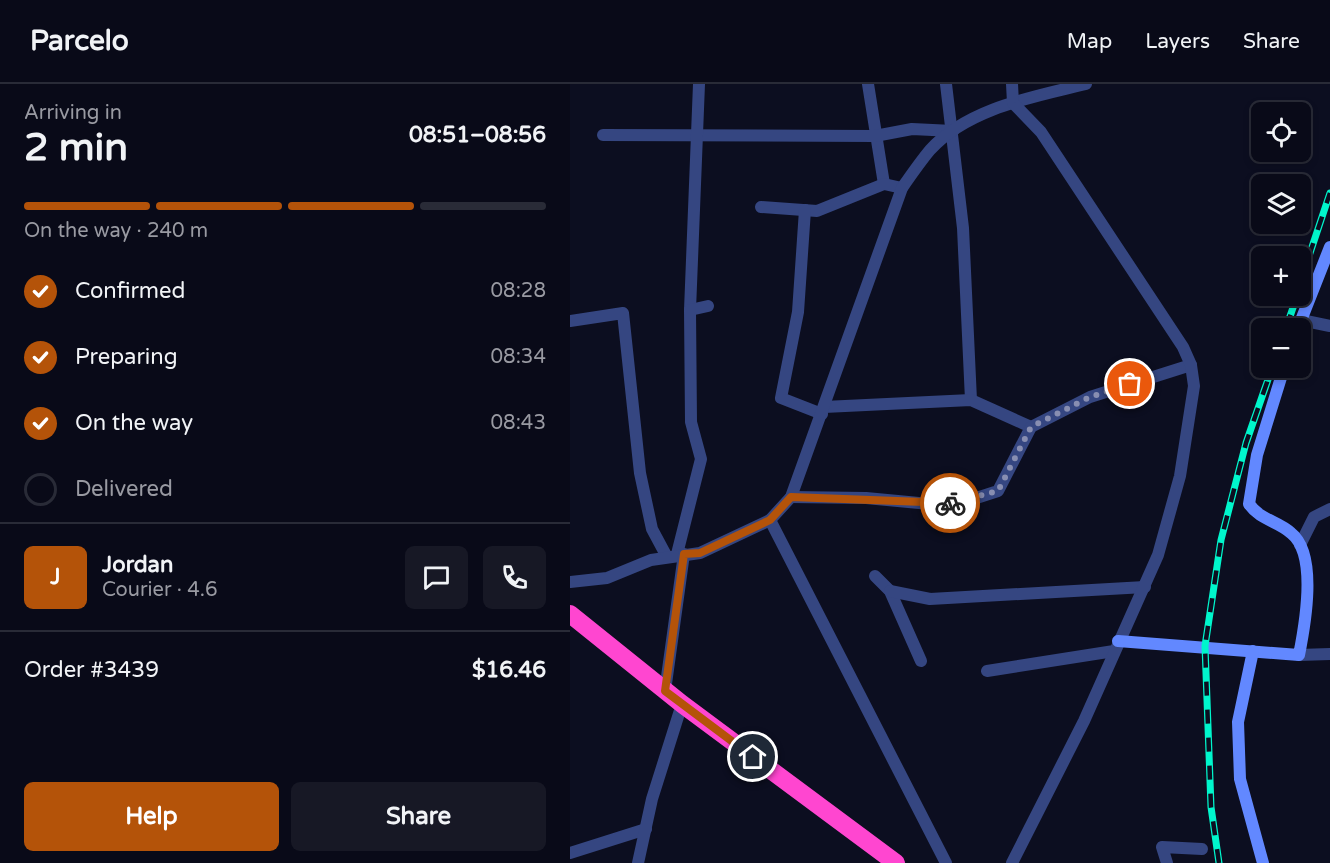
<!DOCTYPE html>
<html lang="en">
<head>
<meta charset="utf-8">
<style>
	body { margin:0; font-family:"Varela Round",sans-serif; background:#171825; color:#f1f3f6; height:100vh; display:flex; flex-direction:column; font-size:22px; white-space:nowrap }
	* { box-sizing:border-box; margin:0 }
	p { font-size:20px; color:#999aa2 }
	.icon { flex:none; width:33px; height:33px; fill:none; stroke:currentColor; stroke-width:2; stroke-linecap:round; stroke-linejoin:round }
	.map { position:relative; flex:1; overflow:hidden }
	.drawer { display:flex; flex-direction:column; background:#090a18; width:570px }
	.drawer>* { flex:none }
	.controls { position:absolute; left:681px; top:18px; display:grid; gap:12px }
	.controls a { display:grid; place-items:center; width:60px; height:60px; border-radius:9px; background:#090a18; box-shadow:0 3px 9px #0003,0 0 0 2px #292b37; font-size:30px }
	.pin { position:absolute; display:grid; place-items:center; width:51px; height:51px; color:#fff; margin:-26px; border:3px solid #fff; border-radius:50%; box-shadow:0 2px 6px #0007 }
	.courier { position:absolute; display:grid; place-items:center; width:60px; height:60px; margin:-30px; border:4px solid #b45309; border-radius:50%; background:#fff; color:#222; box-shadow:0 2px 8px #0007 }
	.overview em { font-style:normal; font-weight:700 }
	.overview div { display:flex; flex-direction:column-reverse }
	.overview { display:flex; align-items:center; justify-content:space-between; height:102px; padding:0 24px }
	h1 { font-size:39px; font-weight:700; line-height:45px }
	.bar { display:grid; grid-template-columns:repeat(4,1fr); gap:9px 6px; align-content:center; height:72px; padding:0 24px }
	.bar i { height:8px; border-radius:4px; background:#292b37 }
	.bar .current { background:#b45309 }
	.bar p { grid-column:span 4 }
	.line { display:flex; align-items:center; gap:15px; padding:0 24px; border-top:2px solid #292b37 }
	.line div { flex:1 }
	.round { display:grid; place-items:center; flex:none; width:63px; height:63px; border-radius:9px; background:#171825 }
	ol { padding:0 24px; list-style:none }
	li { display:flex; align-items:center; gap:18px; height:66px }
	li p { margin-inline-start:auto }
	li .icon { padding:6px; border-radius:50%; background:#b45309; color:#fff; stroke-width:4 }
	li:last-child { color:#999aa2 }
	li i { width:33px; height:33px; border:3px solid #292b37; border-radius:50% }
	.button { display:flex; gap:12px; margin-top:auto; padding:12px 24px }
	.button a { flex:1; height:69px; border-radius:9px; background:#b45309; color:#fff; font-size:24px; font-weight:700; line-height:69px; text-align:center }
	.button a+a { background:#171825; color:#f1f3f6 }
	header { display:flex; align-items:center; gap:36px; box-sizing:border-box; height:84px; padding:0 30px; background:#090a18; border-bottom:2px solid #292b37 }
	header strong { font-size:28px }
	nav { display:flex; gap:33px; margin-inline-start:auto; font-size:21px }
	main { display:flex; flex:1; min-height:0 }
	.map>svg:first-child { display:block }
	.lines { fill:none; stroke-linecap:round; stroke-linejoin:round }
	.street { stroke:#354681; stroke-width:12 }
	.secondary { stroke:#6288ff; stroke-width:12 }
	.highway { stroke:#ff46d0; stroke-width:18 }
	.rail-casing { stroke:#00f6cc; stroke-width:7 }
	.rail { stroke:#0c0e20; stroke-width:4.5; stroke-dasharray:14; stroke-linecap:butt }
	.done { stroke:#888eb1; stroke-width:6; stroke-dasharray:0 10.8 }
	.route { stroke:#b45309; stroke-width:8 }
</style>
</head>
<body>
<header>
<strong>Parcelo</strong>
<nav><a>Map</a><a>Layers</a><a>Share</a></nav>
</header>
<main>
<section class="drawer">
<div class="overview"><div><h1>2 min</h1><p>Arriving in</p></div><em>08:51–08:56</em></div>
<div class="bar"><i class="current"></i><i class="current"></i><i class="current"></i><i></i><p>On the way · 240 m</p></div>
<ol>
<li><svg class="icon" aria-label="check" viewBox="0 0 24 24"><path d="M5 12l5 5 9-10"/></svg>Confirmed<p>08:28</p></li>
<li><svg class="icon" aria-label="check" viewBox="0 0 24 24"><path d="M5 12l5 5 9-10"/></svg>Preparing<p>08:34</p></li>
<li><svg class="icon" aria-label="check" viewBox="0 0 24 24"><path d="M5 12l5 5 9-10"/></svg>On the way<p>08:43</p></li>
<li><i></i>Delivered</li>
</ol>
<div class="line" style="height:108px"><b class="round" style="background:#b45309;color:#fff">J</b><div><b>Jordan</b><p>Courier · 4.6</p></div><a class="round"><svg class="icon" aria-label="chat" viewBox="0 0 24 24"><path d="M4 5h16v11H9l-5 4z"/></svg></a><a class="round"><svg class="icon" aria-label="phone" viewBox="0 0 24 24"><path d="M5 4h4l2 5-3 2q2 4 5 5l2-3 5 2v4C11 20 4 13 5 4z"/></svg></a></div>
<div class="line" style="height:78px"><div>Order #3439</div><b>$16.46</b></div>
<div class="button"><a>Help</a><a>Share</a></div>
</section>
<div class="map">
<svg width="760" height="779" viewBox="0 0 760 779">
	<rect width="100%" height="100%" fill="#0c0e20"/>
	<g class="lines">
		<g class="street">
			<polyline points="298,0 314,100"/>
			<polyline points="376,0 393,144 401,316"/>
			<polyline points="33,51 305,52 342,45 383,47"/>
			<polyline points="191,123 247,127 314,100 332,104"/>
			<polyline points="235,126 228,228 211,314 252,330"/>
			<polyline points="120,226 129,0"/>
			<polyline points="731,236 760,242"/>
			<polyline points="0,237 53,229 70,389 82,445 97,473"/>
			<polyline points="254,323 401,316 461,343"/>
			<polyline points="221,413 296,414 370,421 394,418 428,407 461,343 520,313 621,281"/>
			<polyline points="730,461 744,433 760,425"/>
			<polyline points="107,470 131,375 121,338 120,226 138,222"/>
			<polyline points="305,492 320,507 351,577"/>
			<polyline points="0,498 37,494 81,476 130,469 200,436"/>
			<polyline points="320,507 360,515 575,503"/>
			<polyline points="729,571 760,570"/>
			<polyline points="417,587 544,567"/>
			<polyline points="95,607 114,470"/>
			<polyline points="0,769 76,745"/>
			<polyline points="68,779 82,715 112,620"/>
			<path d="M376 779 200 436 221 413 332 104C341 91 350 78 360 66 398 24 463 13 516 0"/>
			<polyline points="442,779 514,637 588,471 610,392 624,302 621,281 613,263 471,48 443,19 442,0"/>
			<polyline points="597,779 592,763 632,765"/>
		</g>
		<g class="secondary">
			<polyline points="728,244 760,163"/>
			<path d="M548 557 729 571C735 541 748 470 721 449 708 437 690 436 679 420L687 371 714 284"/>
			<polyline points="683,567 668,638 670,695 693,779"/>
		</g>
		<polyline class="highway" points="0,530 112,620 326,779"/>
		<g class="rail-casing">
			<g id="rail">
				<polyline points="730,199 760,109"/>
				<polyline points="716,244 727,212"/>
				<polyline points="649,779 641,723 635,562 651,456 676,359 702,284"/>
			</g>
		</g>
		<use href="#rail" class="rail"/>
	</g>
	<g class="lines">
		<polyline class="done" points="380,419 428,407 461,343 520,313 560,300"/>
		<polyline class="route" points="183,673 95,607 114,470 130,469 200,436 221,413 380,419"/>
	</g>
</svg>
<div class="controls">
<a><svg class="icon" aria-label="locate" viewBox="0 0 24 24"><circle cx="12" cy="12" r="6"/><path d="M12 2v4M12 18v4M2 12h4M18 12h4"/></svg></a>
<a><svg class="icon" aria-label="layers" viewBox="0 0 24 24"><path d="M12 4l9 5-9 5-9-5zM3 14l9 5 9-5"/></svg></a>
<a>+</a>
<a>−</a>
</div>
<div class="pin" style="left:560px;top:300px;background:#ea580c"><svg class="icon" aria-label="bag" viewBox="0 0 24 24"><path d="M5 8h14l-1 12H6zM9 8a3 3 0 0 1 6 0"/></svg></div>
<div class="pin" style="left:183px;top:673px;background:#1f2937"><svg class="icon" aria-label="home" viewBox="0 0 24 24"><path d="M3 11l9-7 9 7M6 9v11h12V9"/></svg></div>
<div class="courier" style="left:380px;top:419px"><svg class="icon" aria-label="bike" viewBox="0 0 24 24"><circle cx="6" cy="16" r="4"/><circle cx="18" cy="16" r="4"/><path d="M6 16l4-8h5l3 8M10 8l3 8H6M13 5h3"/></svg></div>
</div>
</main>
</body>
</html>
